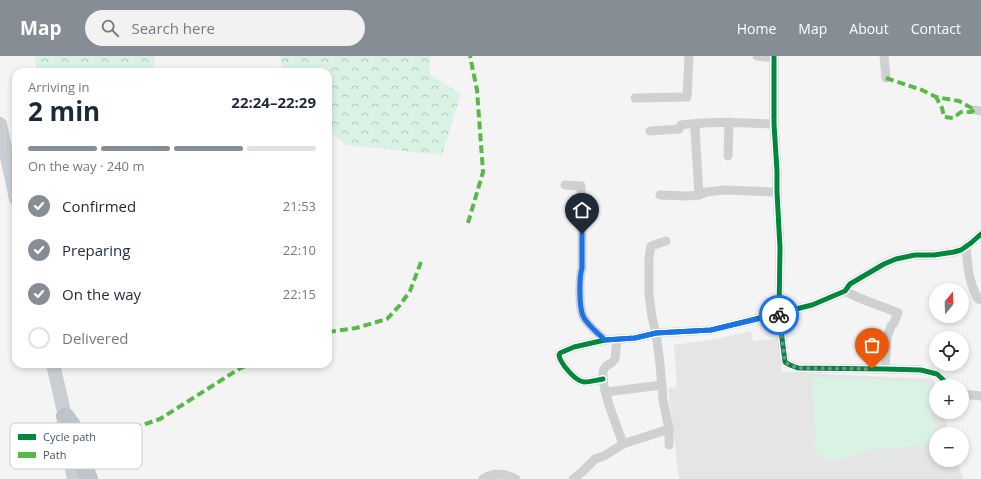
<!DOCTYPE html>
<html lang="en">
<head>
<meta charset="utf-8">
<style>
	body { margin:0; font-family:"Open Sans",sans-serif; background:#f2f2f3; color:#1f2937; height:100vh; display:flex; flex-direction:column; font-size:15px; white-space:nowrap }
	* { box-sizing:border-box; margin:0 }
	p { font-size:13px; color:#747a83 }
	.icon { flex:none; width:22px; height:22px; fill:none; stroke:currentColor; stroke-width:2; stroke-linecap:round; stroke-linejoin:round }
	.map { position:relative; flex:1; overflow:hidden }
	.sheet { position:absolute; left:12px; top:12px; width:320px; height:300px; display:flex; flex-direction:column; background:#fff; border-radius:12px; box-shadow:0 2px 6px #0003 }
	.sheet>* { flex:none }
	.needle { width:26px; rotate:19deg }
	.buttons { position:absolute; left:929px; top:227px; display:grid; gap:8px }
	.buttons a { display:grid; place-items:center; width:40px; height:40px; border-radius:50%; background:#fff; box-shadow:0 2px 6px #0003; font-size:20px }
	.pin { position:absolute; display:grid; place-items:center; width:34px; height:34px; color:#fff; margin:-41px -17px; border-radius:50% 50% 50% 0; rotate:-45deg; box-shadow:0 0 4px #0007 }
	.pin .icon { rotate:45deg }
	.courier { position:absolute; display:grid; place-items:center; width:40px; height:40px; margin:-20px; border:3px solid #1a73e8; border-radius:50%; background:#fff; color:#222; box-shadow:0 1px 5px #0007 }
	.head em { font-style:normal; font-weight:700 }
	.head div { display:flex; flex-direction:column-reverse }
	.head { display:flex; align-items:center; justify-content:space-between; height:68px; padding:0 16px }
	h1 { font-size:26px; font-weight:700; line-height:30px }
	.bar { display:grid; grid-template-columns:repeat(4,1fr); gap:6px 4px; align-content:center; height:48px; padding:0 16px }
	.bar i { height:5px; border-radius:3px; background:#e0e1e3 }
	.bar .on { background:#868d94 }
	.bar p { grid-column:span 4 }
	ol { padding:0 16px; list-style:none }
	li { display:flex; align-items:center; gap:12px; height:44px }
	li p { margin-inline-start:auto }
	li .icon { padding:4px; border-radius:50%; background:#868d94; color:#fff; stroke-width:4 }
	li:last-child { color:#747a83 }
	li i { width:22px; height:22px; border:2px solid #e0e1e3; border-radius:50% }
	header { display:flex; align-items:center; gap:24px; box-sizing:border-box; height:56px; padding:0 20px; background:#868d94; color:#fff }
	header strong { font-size:19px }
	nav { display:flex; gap:22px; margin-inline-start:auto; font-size:14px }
	.search { width:280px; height:36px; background:#f2f2f3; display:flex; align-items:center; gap:10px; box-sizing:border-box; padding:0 14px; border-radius:22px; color:#747a83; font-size:15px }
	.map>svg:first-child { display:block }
	.education { fill:#e6e5e6 }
	.green { fill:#d9f2e3 }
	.forest { fill:url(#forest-crowns) }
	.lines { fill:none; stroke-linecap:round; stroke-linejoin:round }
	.motorway-casing { stroke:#b9bec3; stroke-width:18 }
	.minor { stroke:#ced0d2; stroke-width:9 }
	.primary { stroke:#caced1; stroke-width:14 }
	.motorway { stroke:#bec4c9; stroke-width:17 }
	.quiet { stroke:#58b947; stroke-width:4; stroke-dasharray:8 4; stroke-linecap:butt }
	.cycleway-casing { stroke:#fff; stroke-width:8 }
	.cycleway { stroke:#00873e; stroke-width:5 }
	.done { stroke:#868d94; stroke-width:4; stroke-dasharray:0 7.2 }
	.route { stroke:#1a73e8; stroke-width:5 }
	.key { fill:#fff; stroke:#c9ccd0; stroke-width:1 }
	.key-label { font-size:11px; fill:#4a5661 }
</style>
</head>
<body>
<header>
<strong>Map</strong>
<div class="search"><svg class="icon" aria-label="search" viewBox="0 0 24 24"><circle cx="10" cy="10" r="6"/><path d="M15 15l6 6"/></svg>Search here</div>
<nav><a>Home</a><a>Map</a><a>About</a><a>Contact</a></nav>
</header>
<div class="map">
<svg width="981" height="423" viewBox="0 0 981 423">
	<defs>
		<pattern id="forest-crowns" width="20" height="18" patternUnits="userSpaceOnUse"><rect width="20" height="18" fill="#d9f2e3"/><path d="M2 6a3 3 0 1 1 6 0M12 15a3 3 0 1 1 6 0" fill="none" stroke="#b2c7bb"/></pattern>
	</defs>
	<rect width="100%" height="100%" fill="#f4f4f4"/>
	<polygon class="education" points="751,275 753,285 778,283 782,316 933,323 936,333 936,356 943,356 949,378 936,378 936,404 957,404 963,423 679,423 668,332 677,331 674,289 717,283 721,282"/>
	<polygon class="green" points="812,321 930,326 936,385 924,390 877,393 827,406 816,396"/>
	<g class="forest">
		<polygon points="34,0 154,0 155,16 38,16"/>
		<polygon points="280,0 430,0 430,18 461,38 442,99 346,89 328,73 328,16 284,16"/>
	</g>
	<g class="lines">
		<g class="motorway-casing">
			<polyline id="motorway" points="65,360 73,371 84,411 89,423"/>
		</g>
		<g class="minor">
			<polyline points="757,0 774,2"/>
			<polyline points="774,0 774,68 777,115 777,136 780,192 779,258 785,306 790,309 798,312 885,313 921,314 937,318 950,330"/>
			<polyline points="884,0 886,22"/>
			<polyline points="635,42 687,41 689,0"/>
			<polyline points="975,54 981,55"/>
			<polyline points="698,67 695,73 699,139"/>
			<path d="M650 75 679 73 681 69C712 65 743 67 774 68"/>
			<polyline points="728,100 729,66"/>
			<path d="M565 129 581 130 582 178V212C579 222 579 251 583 260 587 269 598 277 605 284"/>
			<polyline points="660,139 687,140 699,139 706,136 725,134 777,136"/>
			<polyline points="666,185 651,190 649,202 649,238 652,261 656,277 660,308 663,344 669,373 669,389"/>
			<path d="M966 191C968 211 968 225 978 243L981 244"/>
			<path d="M845 235C862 245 881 249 898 257L894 267 891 270 887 281 885 313"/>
			<path d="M617 283 615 303C614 304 613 306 611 307 608 309 606 309 604 313 598 327 618 372 623 388"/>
			<path d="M603 323C597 324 590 326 584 326 575 325 560 307 559 299L560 297 574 291 605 284 635 282 656 277 711 274 812 249 845 235 850 228 884 208 896 203 915 199H934L954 196 961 194 971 187 981 178"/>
			<polyline points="606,336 662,329"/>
			<polyline points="962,338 981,340"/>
			<path d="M483 423C495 416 504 417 516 423"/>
			<polyline points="573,423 582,416 595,403 604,400 623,388 669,373"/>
		</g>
		<g class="primary">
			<polyline points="0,68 16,143"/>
			<polyline points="53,308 65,360 63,370 74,423"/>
		</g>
		<use href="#motorway" class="motorway"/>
		<g class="quiet">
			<polyline points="886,22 922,34 936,41 959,45 975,54 971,56 961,56 953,62 944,61 942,52 936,41"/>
			<polyline points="468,167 483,116 477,34 470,0"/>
			<polyline points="328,276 356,272 387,263 400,249 410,235 421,206"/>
			<polyline points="81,399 113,388 133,372 160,363 239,313 250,308"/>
		</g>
		<g class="cycleway-casing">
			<g id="cycleway">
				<polyline points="774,0 774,68 777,115 777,136 780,192 779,258 785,306 790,309 798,312 885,313 921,314 937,318 950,330"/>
				<path d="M603 323C597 324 590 326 584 326 575 325 560 307 559 299L560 297 574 291 605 284 635 282 656 277 711 274 812 249 845 235 850 228 884 208 896 203 915 199H934L954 196 961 194 971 187 981 178"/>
			</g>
		</g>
		<use href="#cycleway" class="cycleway"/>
	</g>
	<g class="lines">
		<polyline class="done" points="779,259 785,306 790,309 798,312 872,313"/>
		<path class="route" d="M582 178V212C579 222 579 250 583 260 587 269 598 277 605 284L635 282 656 277 711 274 779 258V259"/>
	</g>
	<rect x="10" y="367" width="132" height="46" rx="6" class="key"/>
	<rect x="18" y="378" width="18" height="6" fill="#00873e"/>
	<rect x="18" y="396" width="18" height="6" fill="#58b947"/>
	<g class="key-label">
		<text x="43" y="385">Cycle path</text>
		<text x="43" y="403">Path</text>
	</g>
</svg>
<div class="buttons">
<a><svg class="needle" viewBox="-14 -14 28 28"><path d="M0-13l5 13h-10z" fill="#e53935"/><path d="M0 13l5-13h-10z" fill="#747a83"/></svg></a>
<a><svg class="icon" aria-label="locate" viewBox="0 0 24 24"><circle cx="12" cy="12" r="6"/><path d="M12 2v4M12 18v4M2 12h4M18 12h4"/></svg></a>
<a>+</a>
<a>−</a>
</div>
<div class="pin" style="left:872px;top:313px;background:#ea580c"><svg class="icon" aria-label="bag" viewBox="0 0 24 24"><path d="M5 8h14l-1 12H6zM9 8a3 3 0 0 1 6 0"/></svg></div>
<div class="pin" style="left:582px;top:178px;background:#1f2937"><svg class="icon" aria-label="home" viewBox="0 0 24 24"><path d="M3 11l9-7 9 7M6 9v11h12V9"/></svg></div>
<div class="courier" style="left:779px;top:259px"><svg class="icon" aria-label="bike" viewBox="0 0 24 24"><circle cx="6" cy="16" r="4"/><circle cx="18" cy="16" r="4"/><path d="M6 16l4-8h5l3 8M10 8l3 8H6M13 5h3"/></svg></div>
<section class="sheet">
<div class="head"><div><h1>2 min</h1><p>Arriving in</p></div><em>22:24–22:29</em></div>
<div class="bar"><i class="on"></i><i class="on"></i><i class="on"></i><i></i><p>On the way · 240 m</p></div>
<ol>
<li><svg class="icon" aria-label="check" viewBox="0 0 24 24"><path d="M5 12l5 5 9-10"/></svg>Confirmed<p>21:53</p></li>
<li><svg class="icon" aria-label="check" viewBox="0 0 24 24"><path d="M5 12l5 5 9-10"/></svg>Preparing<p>22:10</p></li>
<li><svg class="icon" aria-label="check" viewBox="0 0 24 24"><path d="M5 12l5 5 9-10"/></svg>On the way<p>22:15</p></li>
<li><i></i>Delivered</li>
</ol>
</section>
</div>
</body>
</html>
